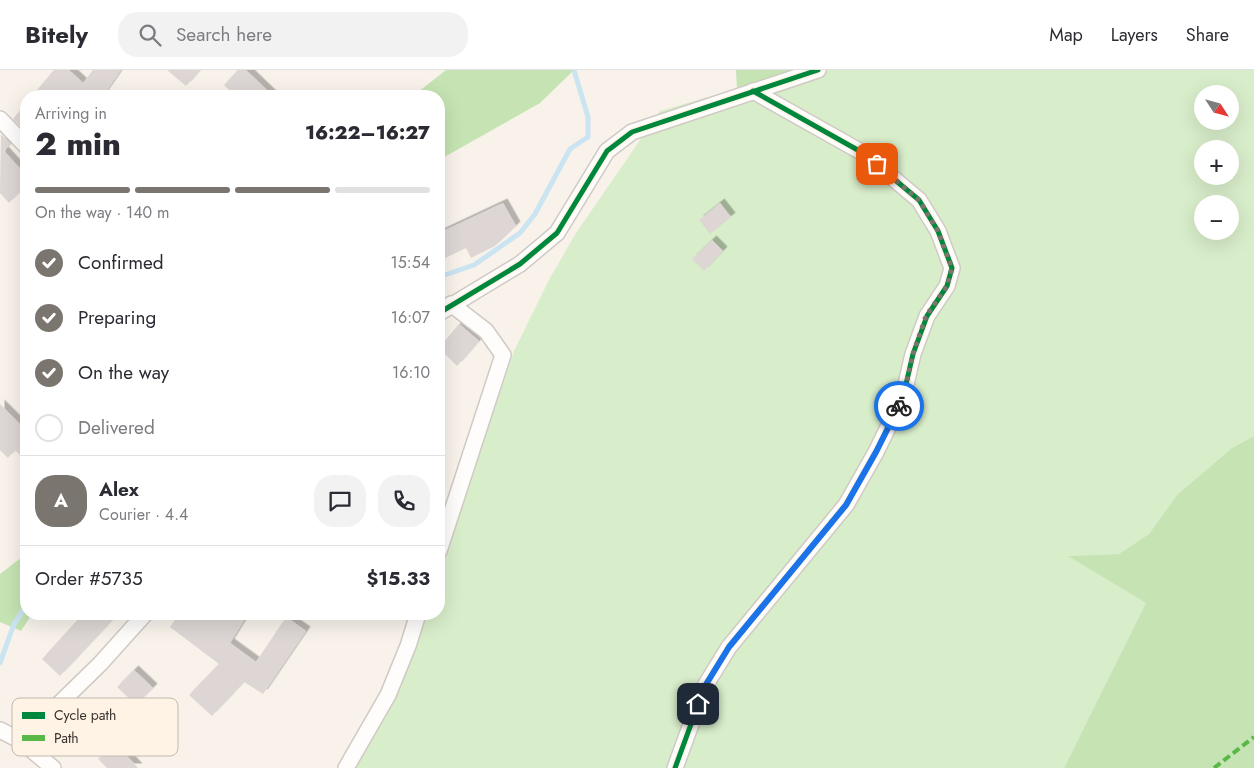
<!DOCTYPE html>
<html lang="en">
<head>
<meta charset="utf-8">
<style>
	body { margin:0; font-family:Jost,sans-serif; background:#f2f2f3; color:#2b2b33; height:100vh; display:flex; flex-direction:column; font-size:19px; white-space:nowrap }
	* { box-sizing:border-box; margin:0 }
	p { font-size:16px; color:#7c7c81 }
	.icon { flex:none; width:28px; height:28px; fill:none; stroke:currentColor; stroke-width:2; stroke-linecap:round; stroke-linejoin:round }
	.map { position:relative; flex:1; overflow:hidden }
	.sheet { position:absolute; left:20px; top:20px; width:425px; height:530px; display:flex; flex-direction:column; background:#fff; border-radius:20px; box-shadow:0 5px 20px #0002 }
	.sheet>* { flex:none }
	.needle { width:32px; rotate:126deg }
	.tools { position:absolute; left:1194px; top:15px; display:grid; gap:10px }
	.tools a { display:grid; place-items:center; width:45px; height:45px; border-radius:50%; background:#fff; box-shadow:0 5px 20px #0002; font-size:25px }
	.pin { position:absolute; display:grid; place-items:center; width:42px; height:42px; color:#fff; margin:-21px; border-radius:10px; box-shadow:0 2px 8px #0006 }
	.courier { position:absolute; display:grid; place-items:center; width:50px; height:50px; margin:-25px; border:4px solid #1a73e8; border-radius:50%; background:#fff; color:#222; box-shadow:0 1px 6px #0007 }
	.overview em { font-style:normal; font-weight:800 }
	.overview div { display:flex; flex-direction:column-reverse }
	.overview { display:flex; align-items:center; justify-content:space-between; height:85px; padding:0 15px }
	h1 { font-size:32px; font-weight:800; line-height:38px }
	.bar { display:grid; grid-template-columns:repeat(4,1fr); gap:8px 5px; align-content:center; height:60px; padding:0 15px }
	.bar i { height:6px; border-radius:4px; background:#e1e1e2 }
	.bar .selected { background:#7a756e }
	.bar p { grid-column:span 4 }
	.line { display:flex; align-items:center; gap:12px; padding:0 15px; border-top:1px solid #e1e1e2 }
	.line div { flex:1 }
	.round { display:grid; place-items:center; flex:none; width:52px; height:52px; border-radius:20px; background:#f2f2f3 }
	ol { padding:0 15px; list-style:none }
	li { display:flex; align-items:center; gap:15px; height:55px }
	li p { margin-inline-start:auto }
	li .icon { padding:5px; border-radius:50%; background:#7a756e; color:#fff; stroke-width:4 }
	li:last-child { color:#7c7c81 }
	li i { width:28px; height:28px; border:2px solid #e1e1e2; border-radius:50% }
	header { display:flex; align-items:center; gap:30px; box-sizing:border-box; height:70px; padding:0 25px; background:#fff; border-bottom:1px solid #e1e1e2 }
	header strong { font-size:24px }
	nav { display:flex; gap:28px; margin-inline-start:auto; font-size:18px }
	.search { width:350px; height:45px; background:#f2f2f3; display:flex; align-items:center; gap:12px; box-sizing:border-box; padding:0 18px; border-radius:20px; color:#7c7c81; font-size:19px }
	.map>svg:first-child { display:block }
	.green { fill:#d8edca; fill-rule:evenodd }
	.forest { fill:#c5e3b3 }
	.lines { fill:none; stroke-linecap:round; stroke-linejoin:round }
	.stream { stroke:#cae4f1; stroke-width:5 }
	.building { fill:#ddd6d4; filter:url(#shadow) }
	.minor-casing { stroke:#d0cac4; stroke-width:18 }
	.minor { stroke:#fefdfc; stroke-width:15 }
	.quiet { stroke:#58b947; stroke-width:4; stroke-dasharray:8 4; stroke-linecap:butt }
	.cycleway-casing { stroke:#fef3e5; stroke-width:8 }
	.cycleway { stroke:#00873e; stroke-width:5 }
	.done { stroke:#7a756e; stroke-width:5; stroke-dasharray:0 9 }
	.route { stroke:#1a73e8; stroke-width:6 }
	.key { fill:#fef3e5; stroke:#c2b9ad; stroke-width:1 }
	.key-label { font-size:14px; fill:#36312b }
</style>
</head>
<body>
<header>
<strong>Bitely</strong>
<div class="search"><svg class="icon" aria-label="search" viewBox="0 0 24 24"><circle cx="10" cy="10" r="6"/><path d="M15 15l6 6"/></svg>Search here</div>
<nav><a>Map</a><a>Layers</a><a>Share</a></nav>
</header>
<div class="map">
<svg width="1254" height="698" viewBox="0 0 1254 698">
	<defs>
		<filter id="shadow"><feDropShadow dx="4.5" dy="-4.5" stdDeviation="0" flood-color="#0004"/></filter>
	</defs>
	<rect width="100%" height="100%" fill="#f8f2eb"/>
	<path class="green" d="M801 0H1254V366L1232 378 1177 425 1149 464 1119 484 1069 486 1146 533 1064 698H352L424 544H439V499L514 281 550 208 576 163 660 41ZM1202 24H1230V51H1202ZM1202 79H1230V106H1202ZM1202 134H1230V161H1202Z"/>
	<g class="forest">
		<polygon points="446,0 574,0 540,33 439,90 439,26 413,26"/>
		<polygon points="736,0 801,0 737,19"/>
		<polygon points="1254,366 1254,698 1064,698 1146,533 1068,486 1119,484 1149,464 1177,425 1232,378"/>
		<polygon points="26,484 26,544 32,544 21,561 0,552 0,504"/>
	</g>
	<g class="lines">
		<g class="stream">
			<polyline points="439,207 474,195 520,163 535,144 570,79 588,67 588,47 574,0"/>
			<polyline points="0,593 14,554 26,536"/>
		</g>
	</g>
	<g class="building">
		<polygon points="54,0 69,0 83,13 93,0 121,0 103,26 32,26"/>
		<polygon points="167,0 200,0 186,16"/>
		<polygon points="238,0 246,0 273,26 235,26 224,15"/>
		<polygon points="26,33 26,60 25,61 13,49"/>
		<polygon points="1,64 11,74 4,81 26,105 26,116 9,133 0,123"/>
		<polygon points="503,133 516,156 495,176 471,188 466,178 439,191 439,163"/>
		<polygon points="720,133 731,147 710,164 699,150"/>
		<polygon points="712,170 723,181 704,201 692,189"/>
		<polygon points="459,254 479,271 457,296 439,278"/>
		<polygon points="0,334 26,360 26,391 15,380 8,388 0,380"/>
		<polygon points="83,544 118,544 60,606 42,589"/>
		<polygon points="179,544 248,544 230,573 256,592 286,547 306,561 263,624 244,612 212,646 189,625 219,594 170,557"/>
		<polygon points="134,600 153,618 136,635 117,617"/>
		<polygon points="114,673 127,686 138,698 107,698 98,689"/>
	</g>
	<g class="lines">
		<g class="minor-casing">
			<g id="minor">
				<polyline points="0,49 26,76"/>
				<polyline points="439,243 520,194 557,163 607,81 632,62 818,0"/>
				<polyline points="439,481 503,285 486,261 451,234"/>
				<polyline points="0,660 21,671 53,698"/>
				<polyline points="21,671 100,594 145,544"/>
				<polyline points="346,698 388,625 408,576 418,544"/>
				<polyline points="675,698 705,616 729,577 846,435 876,382 903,327 913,284 927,246 947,216 952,198 938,161 919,130 863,83 753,21"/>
			</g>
		</g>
		<use href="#minor" class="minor"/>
		<polyline class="quiet" points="1214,698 1254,667"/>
		<g class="cycleway-casing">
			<g id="cycleway">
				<polyline points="439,243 520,194 557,163 607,81 632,62 818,0"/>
				<polyline points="675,698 705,616 729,577 846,435 876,382 903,327 913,284 927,246 947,216 952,198 938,161 919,130 863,83 753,21"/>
			</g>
		</g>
		<use href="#cycleway" class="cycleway"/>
	</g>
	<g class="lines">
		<polyline class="done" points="877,94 919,130 938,161 952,198 947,216 926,246 913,284 903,328 899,336"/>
		<polyline class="route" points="698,634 705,616 729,577 846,435 876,382 899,336"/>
	</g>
	<rect x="12" y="628" width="166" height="58" rx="8" class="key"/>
	<rect x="22" y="642" width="23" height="7" fill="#00873e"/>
	<rect x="22" y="665" width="23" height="6" fill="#58b947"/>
	<g class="key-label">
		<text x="54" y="650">Cycle path</text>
		<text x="54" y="673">Path</text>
	</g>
</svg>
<div class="tools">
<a><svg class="needle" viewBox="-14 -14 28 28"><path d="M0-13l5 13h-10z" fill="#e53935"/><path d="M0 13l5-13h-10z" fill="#7c7c81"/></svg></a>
<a>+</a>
<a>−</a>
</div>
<div class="pin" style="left:877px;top:94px;background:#ea580c"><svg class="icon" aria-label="bag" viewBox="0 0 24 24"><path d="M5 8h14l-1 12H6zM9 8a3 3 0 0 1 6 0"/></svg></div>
<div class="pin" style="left:698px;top:634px;background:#1f2937"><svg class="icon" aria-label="home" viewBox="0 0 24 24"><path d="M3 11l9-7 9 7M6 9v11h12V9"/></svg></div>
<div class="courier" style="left:899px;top:336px"><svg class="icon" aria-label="bike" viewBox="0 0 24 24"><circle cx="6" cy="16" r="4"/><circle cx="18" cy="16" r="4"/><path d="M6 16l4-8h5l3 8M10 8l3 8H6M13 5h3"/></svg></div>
<section class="sheet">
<div class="overview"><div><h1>2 min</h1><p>Arriving in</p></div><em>16:22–16:27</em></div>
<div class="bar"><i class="selected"></i><i class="selected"></i><i class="selected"></i><i></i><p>On the way · 140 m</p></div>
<ol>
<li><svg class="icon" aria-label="check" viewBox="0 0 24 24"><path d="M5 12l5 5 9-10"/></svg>Confirmed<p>15:54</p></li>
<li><svg class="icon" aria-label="check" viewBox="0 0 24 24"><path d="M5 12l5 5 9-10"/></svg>Preparing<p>16:07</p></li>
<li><svg class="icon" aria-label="check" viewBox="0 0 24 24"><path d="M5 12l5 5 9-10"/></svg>On the way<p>16:10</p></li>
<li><i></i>Delivered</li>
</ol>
<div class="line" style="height:90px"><b class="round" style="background:#7a756e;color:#fff">A</b><div><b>Alex</b><p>Courier · 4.4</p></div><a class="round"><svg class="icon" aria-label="chat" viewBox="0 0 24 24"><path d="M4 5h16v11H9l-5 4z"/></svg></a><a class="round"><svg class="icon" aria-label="phone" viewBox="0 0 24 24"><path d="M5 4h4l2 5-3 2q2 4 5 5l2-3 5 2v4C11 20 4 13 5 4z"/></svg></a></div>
<div class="line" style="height:65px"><div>Order #5735</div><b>$15.33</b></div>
</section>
</div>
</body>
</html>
